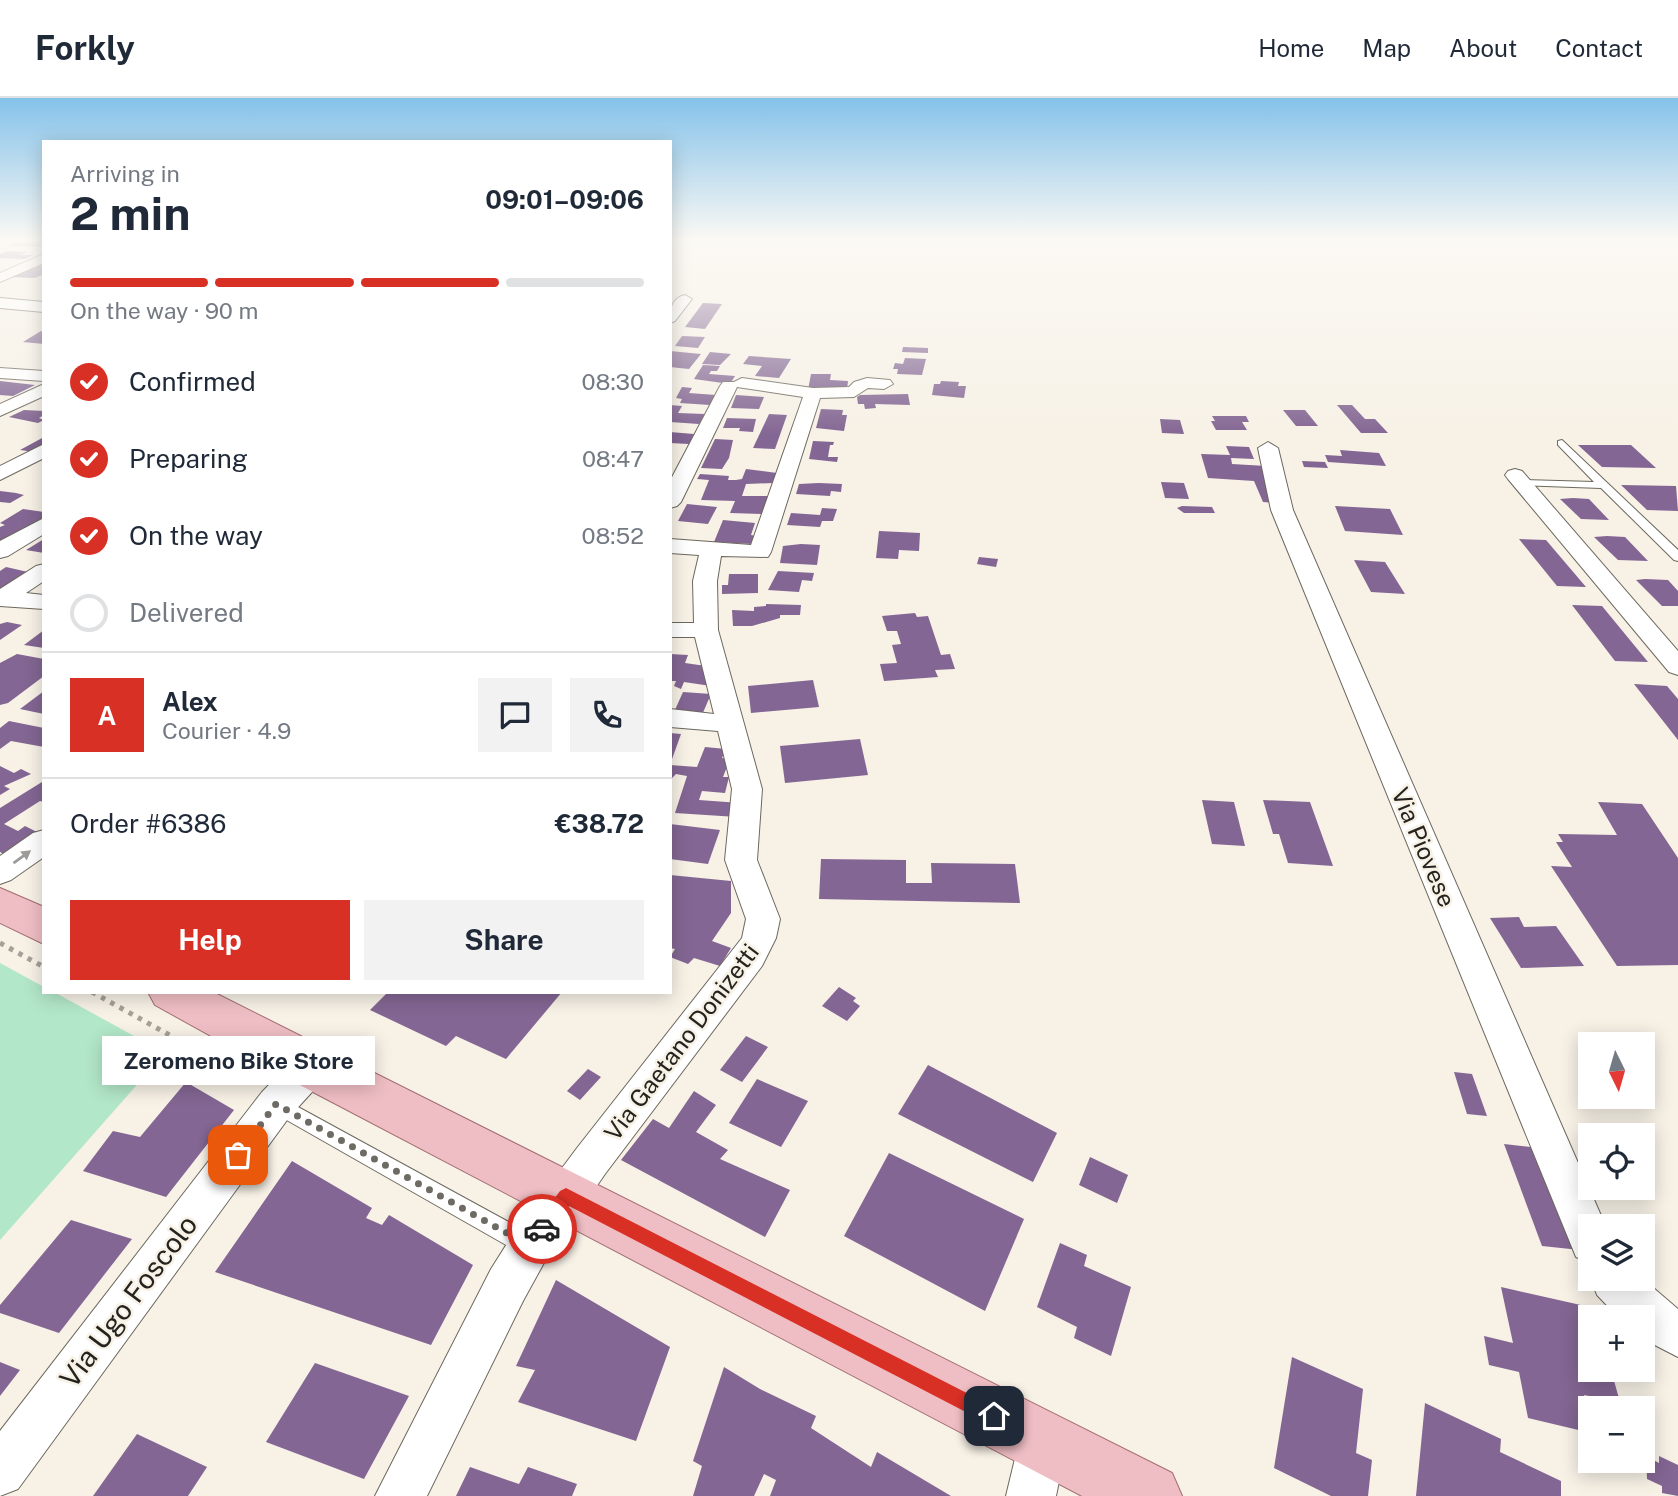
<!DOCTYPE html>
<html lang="en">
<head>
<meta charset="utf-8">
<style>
	body { margin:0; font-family:"Public Sans",sans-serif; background:#f2f2f3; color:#1f2937; height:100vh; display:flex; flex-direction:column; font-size:26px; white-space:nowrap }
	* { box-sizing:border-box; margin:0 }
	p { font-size:23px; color:#747a83 }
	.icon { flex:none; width:38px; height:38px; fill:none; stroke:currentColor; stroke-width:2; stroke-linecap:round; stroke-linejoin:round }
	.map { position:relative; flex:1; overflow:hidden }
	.panel { position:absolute; left:42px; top:42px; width:630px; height:854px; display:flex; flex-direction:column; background:#fff; border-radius:0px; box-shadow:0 4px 18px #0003 }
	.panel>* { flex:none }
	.needle { width:46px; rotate:175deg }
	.fabs { position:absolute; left:1578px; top:934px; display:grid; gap:14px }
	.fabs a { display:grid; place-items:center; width:77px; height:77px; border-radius:0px; background:#fff; box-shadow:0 4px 18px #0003; font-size:35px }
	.pin { position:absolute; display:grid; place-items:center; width:60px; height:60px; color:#fff; margin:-30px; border-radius:14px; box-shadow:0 4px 10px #0006 }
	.courier { position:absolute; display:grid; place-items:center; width:70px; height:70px; margin:-35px; border:5px solid #d93025; border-radius:50%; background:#fff; color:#222; box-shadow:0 2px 9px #0007 }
	.bubble { position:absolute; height:49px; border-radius:0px; background:#fff; box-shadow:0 4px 18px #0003; font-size:23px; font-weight:700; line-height:49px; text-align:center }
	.head em { font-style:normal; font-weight:700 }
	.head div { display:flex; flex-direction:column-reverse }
	.head { display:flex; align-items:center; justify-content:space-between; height:119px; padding:0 28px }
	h1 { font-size:46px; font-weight:700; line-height:52px }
	.bar { display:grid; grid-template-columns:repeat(4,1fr); gap:10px 7px; align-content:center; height:84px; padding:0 28px }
	.bar i { height:9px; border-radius:5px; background:#e0e1e3 }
	.bar .current { background:#d93025 }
	.bar p { grid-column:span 4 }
	.line { display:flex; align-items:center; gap:18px; padding:0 28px; border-top:2px solid #e0e1e3 }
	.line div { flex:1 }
	.round { display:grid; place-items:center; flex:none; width:74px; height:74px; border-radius:0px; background:#f2f2f3 }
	ol { padding:0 28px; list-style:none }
	li { display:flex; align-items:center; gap:21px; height:77px }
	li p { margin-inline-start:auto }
	li .icon { padding:7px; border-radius:50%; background:#d93025; color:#fff; stroke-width:4 }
	li:last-child { color:#747a83 }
	li i { width:38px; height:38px; border:4px solid #e0e1e3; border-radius:50% }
	.button { display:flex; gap:14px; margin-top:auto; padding:14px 28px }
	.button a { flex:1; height:80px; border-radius:0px; background:#d93025; color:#fff; font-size:28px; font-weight:700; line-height:80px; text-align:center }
	.button a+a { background:#f2f2f3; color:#1f2937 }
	header { display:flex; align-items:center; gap:42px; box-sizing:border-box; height:98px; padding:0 35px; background:#fff; border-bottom:2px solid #e0e1e3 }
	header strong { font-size:33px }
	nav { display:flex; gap:38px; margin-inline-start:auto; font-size:24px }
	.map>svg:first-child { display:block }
	.green { fill:#b3e7c9 }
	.building { fill:#836693 }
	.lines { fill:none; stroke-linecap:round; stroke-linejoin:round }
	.service-casing { stroke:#6d685e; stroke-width:2 }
	.minor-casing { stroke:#6d685e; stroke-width:2 }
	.primary-casing { stroke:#a16c71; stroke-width:2 }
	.path { stroke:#a5a098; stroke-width:5; stroke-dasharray:4.5 6; stroke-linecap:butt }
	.service { fill:#fff; fill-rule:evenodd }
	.minor { fill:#fff; fill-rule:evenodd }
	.primary { fill:#efbec4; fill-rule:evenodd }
	.oneway { fill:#9d9c9a }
	.route { fill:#d93025 }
	.done { stroke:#6e6b65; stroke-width:7; stroke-dasharray:0 12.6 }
	.labels { text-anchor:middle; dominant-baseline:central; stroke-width:5; stroke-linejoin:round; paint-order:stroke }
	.street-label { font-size:24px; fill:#25231f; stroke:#f7f1e6 }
	.near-street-label { font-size:28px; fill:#25231f; stroke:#f7f1e6 }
</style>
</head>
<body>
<header>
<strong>Forkly</strong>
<nav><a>Home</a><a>Map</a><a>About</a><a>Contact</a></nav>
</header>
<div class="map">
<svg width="1678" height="1398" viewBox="0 0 1678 1398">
	<rect width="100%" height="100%" fill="#f7f1e6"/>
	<polygon class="green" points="0,865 44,889 44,894 54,894 165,955 0,1142"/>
	<g class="building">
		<polygon points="19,143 44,143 44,149 7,148"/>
		<polygon points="8,153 27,154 21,157 33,157 25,161 0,160 0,156"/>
		<polygon points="44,164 44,176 35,180 10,179"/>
		<polygon points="703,205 722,206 705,231 685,229"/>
		<polygon points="41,233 44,234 44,246 23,244"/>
		<polygon points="682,238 705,239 698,250 675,248"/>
		<polygon points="903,249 928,250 928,255 902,254"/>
		<polygon points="670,253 701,256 689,271 670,269"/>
		<polygon points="710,254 731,256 720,267 702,266"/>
		<polygon points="749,258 791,261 779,280 755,278 762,268 743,266"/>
		<polygon points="905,260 926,261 922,277 897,276 898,271 893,271 895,265 903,266"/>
		<polygon points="703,267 720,268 717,273 711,273 709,276 735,278 730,286 694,281"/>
		<polygon points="811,276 831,276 830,282 848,283 847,292 808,292"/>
		<polygon points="0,283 35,287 13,298 0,297"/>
		<polygon points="941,283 959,284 958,288 966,288 964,300 932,297 934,286 940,286"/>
		<polygon points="682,289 692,290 689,295 716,297 710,307 680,305 682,301 676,300"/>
		<polygon points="908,296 910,307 875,306 876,310 865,311 864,306 858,306 857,299 860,297"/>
		<polygon points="736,297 764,299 759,311 731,310"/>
		<polygon points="670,307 682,308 678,315 705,316 699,326 670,324"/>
		<polygon points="1337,307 1352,307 1365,321 1375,321 1388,335 1361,335"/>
		<polygon points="821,311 843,312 842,317 847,317 844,333 816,330"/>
		<polygon points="24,312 44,313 44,317 39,320 44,322 38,325 9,319"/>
		<polygon points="1283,312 1305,312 1318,328 1296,328"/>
		<polygon points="769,316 787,317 775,351 753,350"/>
		<polygon points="1212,318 1246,318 1249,324 1242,324 1247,332 1216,332 1211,323 1215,323"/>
		<polygon points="727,320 756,321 753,334 739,333 740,330 723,330"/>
		<polygon points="1160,321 1180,322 1184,336 1162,335"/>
		<polygon points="670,334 694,336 689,346 670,345"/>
		<polygon points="44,339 44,349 35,354 20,352"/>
		<polygon points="715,341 733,342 729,360 722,371 701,370"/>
		<polygon points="813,343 834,344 833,347 830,347 828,359 838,359 837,364 809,361"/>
		<polygon points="1578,347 1631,347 1656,370 1602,369"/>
		<polygon points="1226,348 1249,349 1254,361 1231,360 1232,366 1266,368 1274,405 1263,404 1254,383 1208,380 1201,356 1230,357"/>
		<polygon points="1340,352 1379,355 1386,368 1328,364 1325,357 1342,358"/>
		<polygon points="1302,363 1325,364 1328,370 1304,369"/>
		<polygon points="746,371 777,375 773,385 746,386 742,398 772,398 769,407 765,407 762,416 730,415 735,403 701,402 709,382 697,381 700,376 729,378 728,382 736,382 742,381"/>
		<polygon points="1161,384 1184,385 1189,401 1165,400"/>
		<polygon points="819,385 842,386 841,394 831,393 830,398 796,396 799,386"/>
		<polygon points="1621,387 1676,388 1678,413 1647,412"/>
		<polygon points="0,393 16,395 24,397 10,405 0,404"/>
		<polygon points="1573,400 1589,401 1609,422 1581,421 1560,401"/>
		<polygon points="687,406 717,409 708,426 678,423"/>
		<polygon points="1182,408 1212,409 1215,415 1184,415 1177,410"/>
		<polygon points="1335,408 1390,411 1403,437 1345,433"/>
		<polygon points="822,410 837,411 833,423 822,423 820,429 787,427 791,415 820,417"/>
		<polygon points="23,411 44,414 44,420 0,447 0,429 5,427 0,425"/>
		<polygon points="723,422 755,425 751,437 756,438 752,446 714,444"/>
		<polygon points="879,433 920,435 919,453 899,452 898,461 876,460"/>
		<polygon points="1607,438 1625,439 1648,463 1618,462 1594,439"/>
		<polygon points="44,441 44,455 26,452"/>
		<polygon points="1519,441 1546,442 1586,489 1557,488"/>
		<polygon points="801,446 820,447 817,467 780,465 783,448"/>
		<polygon points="979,459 998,461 996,469 977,466"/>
		<polygon points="1354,462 1385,464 1405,496 1371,494"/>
		<polygon points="6,469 28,474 0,494 0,473"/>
		<polygon points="778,473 814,475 812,483 802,482 799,494 768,492"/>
		<polygon points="729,476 758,476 758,495 722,496 722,487 728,487"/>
		<polygon points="1645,481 1668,482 1678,493 1678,508 1662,508 1636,482"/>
		<polygon points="766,506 801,507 800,517 780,517 780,520 752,528 733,528 732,512 754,513 754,509 766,508"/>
		<polygon points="1572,507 1602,508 1648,564 1615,563"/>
		<polygon points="915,515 917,519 928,518 941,557 950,556 955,571 935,572 938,579 884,583 880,566 897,565 892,547 901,546 897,533 887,533 882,518"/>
		<polygon points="7,524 22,527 0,542 0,526"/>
		<polygon points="44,532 44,550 24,547"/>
		<polygon points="17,556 44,561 44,578 8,605 0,607 0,565"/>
		<polygon points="670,556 688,557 685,565 706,568 711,588 684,584 681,591 674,588 676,583 670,583"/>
		<polygon points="813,582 819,609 751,615 748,588"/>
		<polygon points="1634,586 1667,588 1678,601 1678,642"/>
		<polygon points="44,593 44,616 20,611"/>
		<polygon points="683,594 711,596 702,617 674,614"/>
		<polygon points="9,623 44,630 44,649 11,643 0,651 0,630"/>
		<polygon points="670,635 681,636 671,664 670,664"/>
		<polygon points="860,641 868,677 785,685 780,648"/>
		<polygon points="705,649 726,651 722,660 730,661 723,679 729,679 725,695 702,693 699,702 740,705 737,719 675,715 687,678 676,676 670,682 670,667 697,669"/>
		<polygon points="0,668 14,675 21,671 31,676 4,688 10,691 0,697"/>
		<polygon points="42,684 44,704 40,703 4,726 18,733 25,728 43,737 9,759 0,754 0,710"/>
		<polygon points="1202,702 1234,704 1245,748 1212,746"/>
		<polygon points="1263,702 1310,704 1333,768 1288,765 1279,736 1273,736"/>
		<polygon points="1598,704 1642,706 1678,760 1678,867 1617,868 1551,768 1572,769 1556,744 1563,744 1558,736 1617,737"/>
		<polygon points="670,726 720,732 708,766 670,761"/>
		<polygon points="821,761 906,762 906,785 932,785 931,765 1015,766 1020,805 819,801"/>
		<polygon points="670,777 731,783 731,815 712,843 731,850 720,868 694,860 688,866 670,859 675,851 670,850"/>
		<polygon points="1519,819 1524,829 1556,828 1584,868 1521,870 1490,820"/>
		<polygon points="839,889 856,900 853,903 860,908 847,923 822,908"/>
		<polygon points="388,894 562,894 506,961 456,938 446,948 370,912"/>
		<polygon points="746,938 768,949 742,984 720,972"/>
		<polygon points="928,967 1057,1035 1033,1084 898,1016"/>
		<polygon points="588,971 601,979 580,1002 567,993"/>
		<polygon points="1454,974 1472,976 1487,1018 1467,1016"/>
		<polygon points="757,981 808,1003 781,1049 729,1025"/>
		<polygon points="186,984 234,1012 166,1099 83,1073 113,1033 140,1039"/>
		<polygon points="694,993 716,1007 696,1034 728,1052 720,1061 790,1092 765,1139 621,1062 653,1021 669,1030"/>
		<polygon points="1504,1046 1540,1050 1580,1152 1542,1148"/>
		<polygon points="889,1055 1024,1121 985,1213 844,1138"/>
		<polygon points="1090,1059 1128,1077 1117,1105 1079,1087"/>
		<polygon points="292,1063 372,1110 366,1120 382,1127 389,1117 473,1167 431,1247 215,1174"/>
		<polygon points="71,1122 132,1141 59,1235 0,1215 0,1207"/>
		<polygon points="1060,1145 1087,1157 1084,1168 1131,1189 1111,1258 1074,1240 1077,1229 1037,1209"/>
		<polygon points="556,1182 670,1249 636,1343 518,1304 535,1272 516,1268"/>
		<polygon points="1501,1189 1594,1210 1597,1220 1591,1220 1591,1272 1611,1272 1620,1304 1584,1297 1591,1322 1591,1335 1528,1320 1519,1274 1489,1267 1484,1238 1513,1245"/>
		<polygon points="1292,1259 1363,1291 1356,1355 1372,1362 1368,1398 1331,1398 1274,1370"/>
		<polygon points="0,1264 20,1272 0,1298"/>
		<polygon points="315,1265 409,1298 364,1381 266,1344"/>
		<polygon points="724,1269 760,1291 816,1318 811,1330 871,1369 877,1354 951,1398 770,1398 776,1382 764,1376 754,1398 693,1398 702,1368 693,1363"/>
		<polygon points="1425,1305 1501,1341 1500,1354 1561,1383 1561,1398 1416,1398"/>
		<polygon points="137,1336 207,1369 188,1398 93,1398"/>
		<polygon points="1646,1358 1659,1365 1659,1358 1678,1367 1678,1398 1662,1395 1662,1388 1647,1381"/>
		<polygon points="470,1369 519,1386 528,1369 577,1386 572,1398 456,1398"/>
	</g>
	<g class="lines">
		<g class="service-casing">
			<g id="service">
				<polygon points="1562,342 1678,452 1678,463 1674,462 1601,390 1518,387 1518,383 1522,382 1594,384 1558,347 1558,343"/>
				<polygon points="276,997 538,1140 541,1148 538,1156 530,1159 522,1156 269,1012 266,1006 269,1000"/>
			</g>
		</g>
		<g class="minor-casing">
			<g id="minor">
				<polygon points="44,156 44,165 0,184 0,175"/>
				<path d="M685 197 692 201 675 223 670 225C670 213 671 200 685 197Z"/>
				<polygon points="0,200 44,204 44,214 0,210"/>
				<polygon points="0,270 44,273 44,283 0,280"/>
				<polygon points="742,280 813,290 849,289 854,284 867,280 890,282 893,286 884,291 868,290 854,299 820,300 771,454 768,459 721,458 717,483 718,532 762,691 757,762 780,821 776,840 762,868 605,1076 545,1163 523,1203 427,1398 375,1398 491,1171 515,1133 577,1050 742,840 746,821 725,762 732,691 718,633 670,629 670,611 714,616 695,539 670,539 670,525 694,525 693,483 699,457 670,455 670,441 751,447 803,299 737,289 681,404 677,408 670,410 670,383 720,288 723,284 734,284"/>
				<polygon points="44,286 44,298 0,318 0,306"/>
				<polygon points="1268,344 1278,350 1293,412 1606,1129 1591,1129 1591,1165 1576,1159 1271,412 1258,350"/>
				<polygon points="44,346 44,360 0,382 0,368"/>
				<polygon points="1515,371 1522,373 1678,553 1678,577 1669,574 1508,381 1505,377 1508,373"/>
				<polygon points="44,420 44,436 8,458 0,460 0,443"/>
				<polygon points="44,466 44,483 26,495 44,497 44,511 0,508 0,491 36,468"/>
				<polygon points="44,732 44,759 11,782 0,786 0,758 33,735"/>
				<polygon points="311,953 324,957 330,969 324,981 290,1018 18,1391 0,1398 0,1333 262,994 298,957"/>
				<polygon points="1591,1181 1643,1181 1678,1211 1678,1259 1643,1241 1643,1220 1619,1220 1597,1197"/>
				<polygon points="1043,1320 1060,1327 1067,1344 1056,1398 1006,1398 1019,1344 1026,1327"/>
			</g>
		</g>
		<g class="primary-casing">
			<g id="primary">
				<polygon points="0,790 44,809 44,846 0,825"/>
				<polygon points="148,894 213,894 1172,1375 1182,1398 1082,1398 294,984 155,907"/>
			</g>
		</g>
		<g class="path">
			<polyline points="0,845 44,869"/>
			<polyline points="92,894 254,984"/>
		</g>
		<use href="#service" class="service"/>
		<use href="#minor" class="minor"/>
		<use href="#primary" class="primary"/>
	</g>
	<defs><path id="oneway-solid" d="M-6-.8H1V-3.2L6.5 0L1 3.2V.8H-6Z" transform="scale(1.75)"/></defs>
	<use class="oneway" href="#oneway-solid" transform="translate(22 759) rotate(-36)"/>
	<linearGradient id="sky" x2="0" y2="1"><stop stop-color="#85c2ea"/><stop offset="0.42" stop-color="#fbf9f4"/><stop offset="1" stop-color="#fbf9f4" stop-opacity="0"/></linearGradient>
	<rect width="1678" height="338" fill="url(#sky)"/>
	<polygon class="route" points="566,1090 1000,1312 1003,1318 1000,1325 994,1327 987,1325 569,1108 548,1136 542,1139 536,1136 534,1131 536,1125 560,1093"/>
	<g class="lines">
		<polyline class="done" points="238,1057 276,1006 530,1148 542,1131"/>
	</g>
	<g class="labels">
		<g class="street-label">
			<text transform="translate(1424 749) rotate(67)">Via Piovese</text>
			<text transform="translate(681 944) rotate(-53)">Via Gaetano Donizetti</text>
		</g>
		<g class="near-street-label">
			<text transform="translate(128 1203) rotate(-53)">Via Ugo Foscolo</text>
		</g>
	</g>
</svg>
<div class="fabs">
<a><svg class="needle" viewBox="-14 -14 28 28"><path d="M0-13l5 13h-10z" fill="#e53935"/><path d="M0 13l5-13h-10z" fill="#747a83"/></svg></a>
<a><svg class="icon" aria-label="locate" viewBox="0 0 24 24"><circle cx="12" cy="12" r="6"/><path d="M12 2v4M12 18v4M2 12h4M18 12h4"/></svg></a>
<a><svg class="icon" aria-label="layers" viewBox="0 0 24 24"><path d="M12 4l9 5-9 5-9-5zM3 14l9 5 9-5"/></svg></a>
<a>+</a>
<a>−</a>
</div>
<div class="pin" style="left:238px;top:1057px;background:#ea580c"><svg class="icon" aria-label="bag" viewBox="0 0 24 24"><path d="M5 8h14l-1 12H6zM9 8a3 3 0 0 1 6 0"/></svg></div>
<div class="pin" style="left:994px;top:1318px;background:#1f2937"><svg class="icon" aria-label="home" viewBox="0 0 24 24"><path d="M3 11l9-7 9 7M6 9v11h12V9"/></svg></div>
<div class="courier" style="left:542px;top:1131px"><svg class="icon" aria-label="car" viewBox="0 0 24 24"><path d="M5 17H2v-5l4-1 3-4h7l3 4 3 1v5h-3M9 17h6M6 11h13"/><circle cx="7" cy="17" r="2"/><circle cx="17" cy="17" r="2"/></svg></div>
<div class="bubble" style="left:102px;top:938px;width:273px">Zeromeno Bike Store</div>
<section class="panel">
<div class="head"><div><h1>2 min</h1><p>Arriving in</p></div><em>09:01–09:06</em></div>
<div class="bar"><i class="current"></i><i class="current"></i><i class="current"></i><i></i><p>On the way · 90 m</p></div>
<ol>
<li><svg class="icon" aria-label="check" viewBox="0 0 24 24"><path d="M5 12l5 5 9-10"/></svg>Confirmed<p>08:30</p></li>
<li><svg class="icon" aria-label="check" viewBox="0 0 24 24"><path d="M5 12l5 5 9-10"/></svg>Preparing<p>08:47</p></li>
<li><svg class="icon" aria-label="check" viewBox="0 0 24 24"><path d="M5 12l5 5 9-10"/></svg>On the way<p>08:52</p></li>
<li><i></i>Delivered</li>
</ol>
<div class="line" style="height:126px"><b class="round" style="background:#d93025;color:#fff">A</b><div><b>Alex</b><p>Courier · 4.9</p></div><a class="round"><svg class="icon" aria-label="chat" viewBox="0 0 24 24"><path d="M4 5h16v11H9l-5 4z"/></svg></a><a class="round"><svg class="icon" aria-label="phone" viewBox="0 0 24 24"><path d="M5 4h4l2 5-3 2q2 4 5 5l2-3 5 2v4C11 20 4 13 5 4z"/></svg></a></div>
<div class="line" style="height:91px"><div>Order #6386</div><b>€38.72</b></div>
<div class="button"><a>Help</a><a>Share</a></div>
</section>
</div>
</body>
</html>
